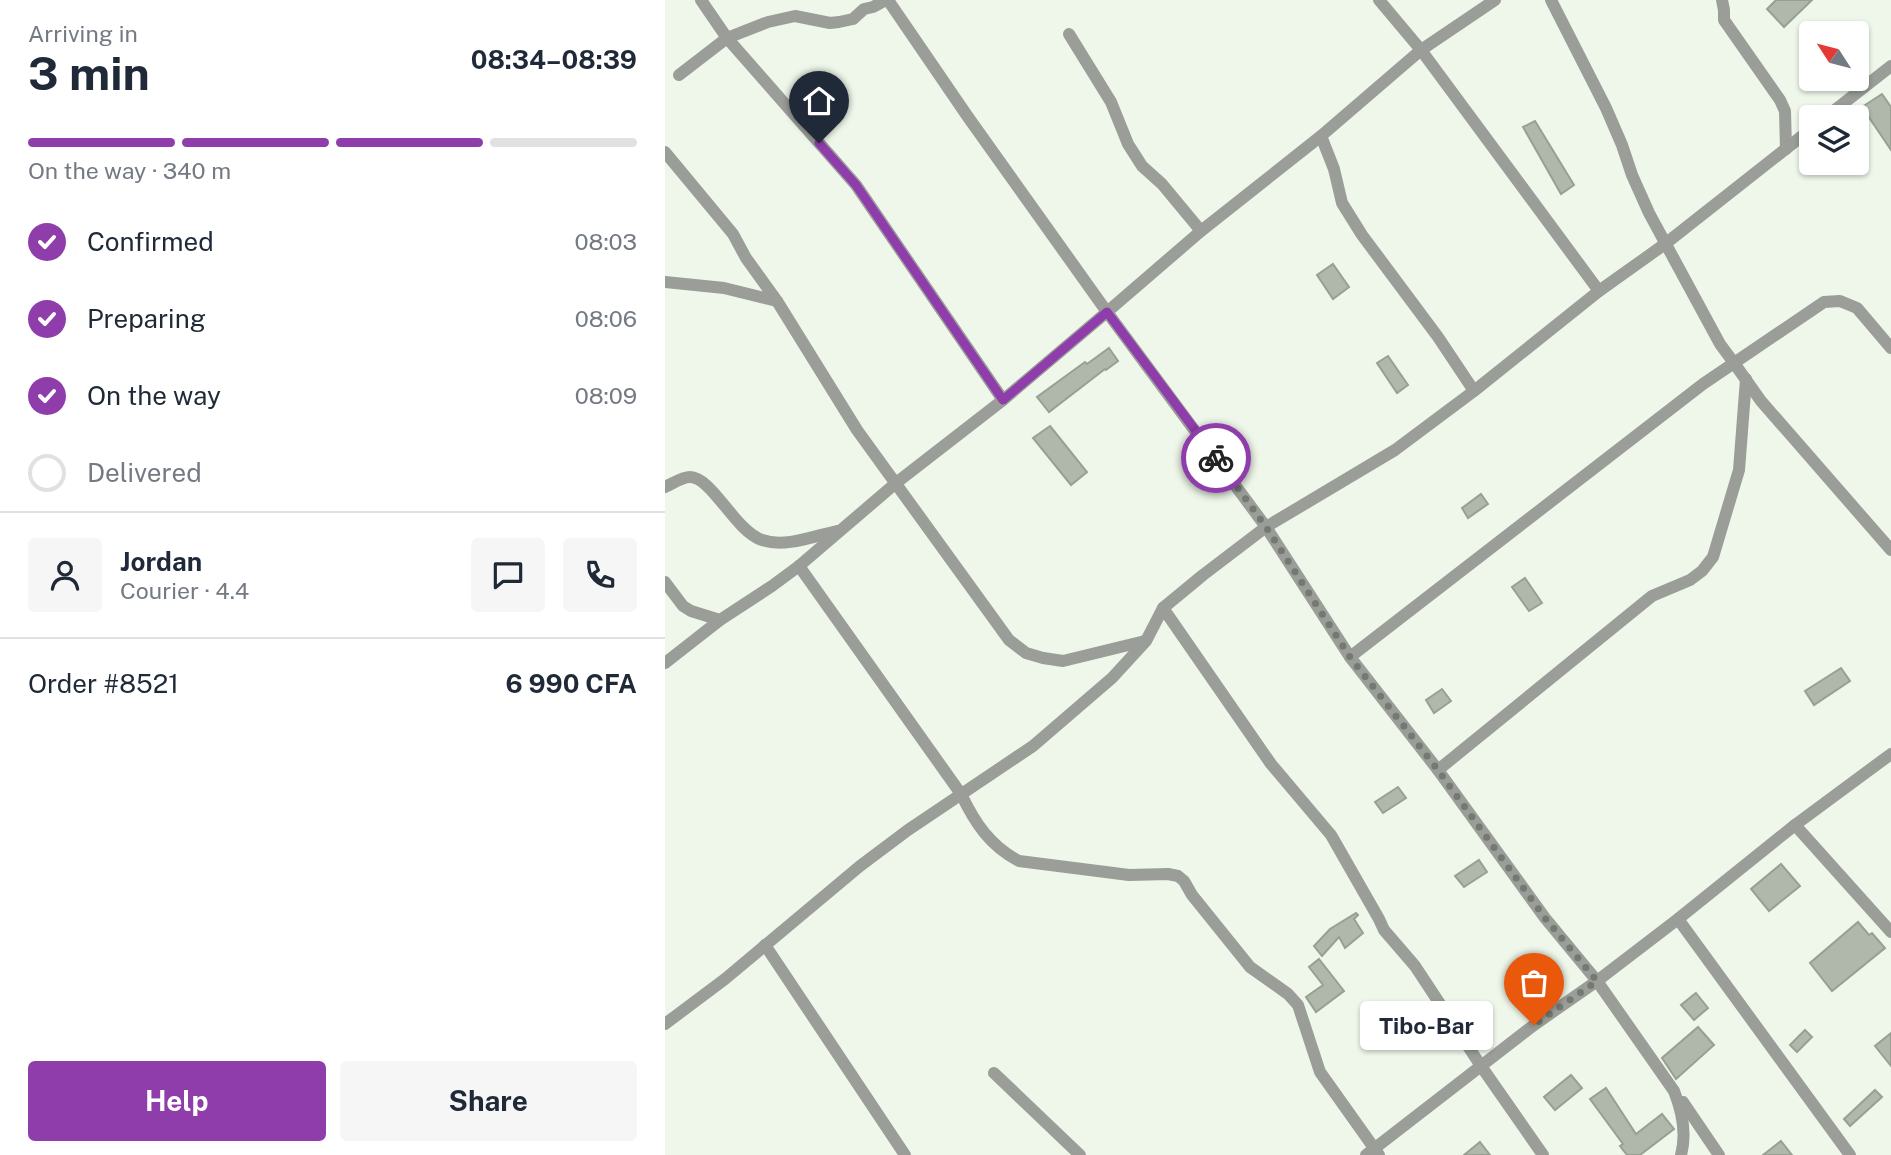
<!DOCTYPE html>
<html lang="en">
<head>
<meta charset="utf-8">
<style>
	body { margin:0; font-family:"Public Sans",sans-serif; background:#f6f6f7; color:#1f2937; height:100vh; display:flex; flex-direction:column; font-size:26px; white-space:nowrap }
	* { box-sizing:border-box; margin:0 }
	p { font-size:23px; color:#747a83 }
	.icon { flex:none; width:38px; height:38px; fill:none; stroke:currentColor; stroke-width:2; stroke-linecap:round; stroke-linejoin:round }
	.map { position:relative; flex:1; overflow:hidden }
	.sheet { display:flex; flex-direction:column; background:#fff; width:665px }
	.sheet>* { flex:none }
	.needle { width:46px; rotate:306deg }
	.buttons { position:absolute; left:1134px; top:21px; display:grid; gap:14px }
	.buttons a { display:grid; place-items:center; width:70px; height:70px; border-radius:7px; background:#fff; box-shadow:0 2px 5px #0004; font-size:35px }
	.pin { position:absolute; display:grid; place-items:center; width:60px; height:60px; color:#fff; margin:-72px -30px; border-radius:50% 50% 50% 0; rotate:-45deg; box-shadow:0 0 7px #0007 }
	.pin .icon { rotate:45deg }
	.courier { position:absolute; display:grid; place-items:center; width:70px; height:70px; margin:-35px; border:5px solid #8f3dab; border-radius:50%; background:#fff; color:#222; box-shadow:0 2px 9px #0007 }
	.bubble { position:absolute; height:49px; border-radius:7px; background:#fff; box-shadow:0 2px 5px #0004; font-size:23px; font-weight:700; line-height:49px; text-align:center }
	.overview em { font-style:normal; font-weight:700 }
	.overview div { display:flex; flex-direction:column-reverse }
	.overview { display:flex; align-items:center; justify-content:space-between; height:119px; padding:0 28px }
	h1 { font-size:46px; font-weight:700; line-height:52px }
	.bar { display:grid; grid-template-columns:repeat(4,1fr); gap:10px 7px; align-content:center; height:84px; padding:0 28px }
	.bar i { height:9px; border-radius:5px; background:#e0e1e3 }
	.bar .on { background:#8f3dab }
	.bar p { grid-column:span 4 }
	.line { display:flex; align-items:center; gap:18px; padding:0 28px; border-top:2px solid #e0e1e3 }
	.line div { flex:1 }
	.round { display:grid; place-items:center; flex:none; width:74px; height:74px; border-radius:7px; background:#f6f6f7 }
	ol { padding:0 28px; list-style:none }
	li { display:flex; align-items:center; gap:21px; height:77px }
	li p { margin-inline-start:auto }
	li .icon { padding:7px; border-radius:50%; background:#8f3dab; color:#fff; stroke-width:4 }
	li:last-child { color:#747a83 }
	li i { width:38px; height:38px; border:4px solid #e0e1e3; border-radius:50% }
	.button { display:flex; gap:14px; margin-top:auto; padding:14px 28px }
	.button a { flex:1; height:80px; border-radius:7px; background:#8f3dab; color:#fff; font-size:28px; font-weight:700; line-height:80px; text-align:center }
	.button a+a { background:#f6f6f7; color:#1f2937 }
	main { display:flex; flex:1; min-height:0 }
	.map>svg:first-child { display:block }
	.building { fill:#b0b8ac; stroke:#98a094; stroke-width:2 }
	.lines { fill:none; stroke-linecap:round; stroke-linejoin:round }
	.minor { stroke:#9a9d98; stroke-width:12 }
	.done { stroke:#747971; stroke-width:7; stroke-dasharray:0 12.6 }
	.route { stroke:#8f3dab; stroke-width:9 }
</style>
</head>
<body>
<main>
<section class="sheet">
<div class="overview"><div><h1>3 min</h1><p>Arriving in</p></div><em>08:34–08:39</em></div>
<div class="bar"><i class="on"></i><i class="on"></i><i class="on"></i><i></i><p>On the way · 340 m</p></div>
<ol>
<li><svg class="icon" aria-label="check" viewBox="0 0 24 24"><path d="M5 12l5 5 9-10"/></svg>Confirmed<p>08:03</p></li>
<li><svg class="icon" aria-label="check" viewBox="0 0 24 24"><path d="M5 12l5 5 9-10"/></svg>Preparing<p>08:06</p></li>
<li><svg class="icon" aria-label="check" viewBox="0 0 24 24"><path d="M5 12l5 5 9-10"/></svg>On the way<p>08:09</p></li>
<li><i></i>Delivered</li>
</ol>
<div class="line" style="height:126px"><a class="round"><svg class="icon" aria-label="person" viewBox="0 0 24 24"><circle cx="12" cy="8" r="4"/><path d="M4 21q1-7 8-7t8 7"/></svg></a><div><b>Jordan</b><p>Courier · 4.4</p></div><a class="round"><svg class="icon" aria-label="chat" viewBox="0 0 24 24"><path d="M4 5h16v11H9l-5 4z"/></svg></a><a class="round"><svg class="icon" aria-label="phone" viewBox="0 0 24 24"><path d="M5 4h4l2 5-3 2q2 4 5 5l2-3 5 2v4C11 20 4 13 5 4z"/></svg></a></div>
<div class="line" style="height:91px"><div>Order #8521</div><b>6 990 CFA</b></div>
<div class="button"><a>Help</a><a>Share</a></div>
</section>
<div class="map">
<svg width="1226" height="1155" viewBox="0 0 1226 1155">
	<rect width="100%" height="100%" fill="#eef7ea"/>
	<g class="building">
		<polygon points="1111,0 1147,0 1119,27 1102,9"/>
		<polygon points="1217,94 1226,107 1226,150 1197,107"/>
		<polygon points="870,121 909,185 896,194 858,127"/>
		<polygon points="668,264 684,287 668,299 652,275"/>
		<polygon points="444,348 453,361 441,370 440,369 384,412 372,397 420,362 422,364"/>
		<polygon points="723,356 743,385 732,393 712,363"/>
		<polygon points="385,426 422,472 406,485 368,438"/>
		<polygon points="816,494 823,504 803,518 797,508"/>
		<polygon points="860,578 877,603 864,611 847,587"/>
		<polygon points="1176,668 1185,681 1149,705 1140,691"/>
		<polygon points="777,689 786,701 769,713 761,700"/>
		<polygon points="733,787 741,798 718,813 710,802"/>
		<polygon points="814,860 822,872 799,887 790,876"/>
		<polygon points="1116,864 1135,886 1104,911 1086,889"/>
		<polygon points="691,913 693,915 689,919 698,933 680,948 674,937 657,956 649,946 665,929"/>
		<polygon points="1193,922 1204,935 1207,933 1220,948 1167,991 1145,963"/>
		<polygon points="654,959 679,991 651,1012 641,997 658,985 644,967"/>
		<polygon points="1031,993 1043,1008 1029,1020 1016,1005"/>
		<polygon points="1033,1027 1049,1045 1011,1079 997,1058"/>
		<polygon points="1140,1030 1147,1037 1132,1052 1125,1045"/>
		<polygon points="1226,1033 1226,1066 1210,1046"/>
		<polygon points="906,1075 917,1088 890,1110 879,1097"/>
		<polygon points="941,1088 971,1134 997,1114 1009,1129 975,1155 962,1155 955,1146 958,1144 925,1099"/>
		<polygon points="1210,1090 1217,1097 1185,1126 1179,1119"/>
		<polygon points="1116,1141 1127,1155 1098,1155"/>
		<polygon points="815,1142 825,1155 799,1155"/>
	</g>
	<g class="lines">
		<g class="minor">
			<polyline points="36,0 62,38 191,185 338,400"/>
			<polyline points="223,0 303,117 442,312 536,231 656,136 756,50 830,0"/>
			<polyline points="714,0 756,50 934,291"/>
			<polyline points="886,0 941,108 957,145 967,175 984,213 1055,344 1069,363 1159,302 1175,301 1192,308 1226,348"/>
			<polyline points="1057,0 1059,10 1059,20 1115,100 1120,111 1121,149"/>
			<polyline points="404,34 446,102 463,144 477,166 497,184 536,231"/>
			<polyline points="14,75 62,38 103,22 130,16 165,23 174,22 188,19 199,9 208,7 221,0"/>
			<polyline points="1161,117 1226,66"/>
			<polyline points="656,136 669,169 677,203 697,235 773,337 809,391"/>
			<polyline points="0,152 68,234 81,258 112,301 192,430 344,640 361,653 378,658 398,661 480,641"/>
			<polyline points="0,282 59,288 112,301"/>
			<path d="M0 487C7 484 17 477 25 477 47 477 70 531 97 540 120 548 149 536 172 531"/>
			<path d="M134 566 296 794C310 823 325 846 354 861L464 875 503 874 513 876 519 881 527 895 585 967 623 994 633 1005 655 1072 714 1155"/>
			<polyline points="0,582 18,606 26,611 55,620"/>
			<polyline points="498,608 606,764 666,835 714,919 719,930 750,966 816,1066 878,1155"/>
			<polyline points="685,657 1038,384 1069,363 1096,401 1226,550"/>
			<polyline points="0,663 55,620 107,586 134,566 231,483 338,400 442,312 601,527 685,657 773,770 880,918 932,981 1013,919 1130,825 1226,754"/>
			<polyline points="773,770 987,596 1025,580 1037,571 1048,557 1074,470 1081,379"/>
			<polyline points="1130,825 1226,932"/>
			<polyline points="1013,919 1185,1155"/>
			<polyline points="100,945 240,1155"/>
			<polyline points="0,1024 60,979 195,866 243,830 368,746 447,678 481,641 498,608 538,575 601,527 730,450 809,391 934,291 1000,244 1146,129"/>
			<polyline points="329,1073 415,1155"/>
			<polyline points="1018,1102 1054,1155"/>
			<path d="M701 1155 869 1025 932 981 1009 1091C1017 1111 1022 1133 1016 1155"/>
		</g>
	</g>
	<g class="lines">
		<polyline class="done" points="551,458 601,527 685,657 773,770 880,918 932,981 869,1025"/>
		<polyline class="route" points="154,143 191,185 338,400 442,312 551,458"/>
	</g>
</svg>
<div class="buttons">
<a><svg class="needle" viewBox="-14 -14 28 28"><path d="M0-13l5 13h-10z" fill="#e53935"/><path d="M0 13l5-13h-10z" fill="#747a83"/></svg></a>
<a><svg class="icon" aria-label="layers" viewBox="0 0 24 24"><path d="M12 4l9 5-9 5-9-5zM3 14l9 5 9-5"/></svg></a>
</div>
<div class="pin" style="left:869px;top:1025px;background:#ea580c"><svg class="icon" aria-label="bag" viewBox="0 0 24 24"><path d="M5 8h14l-1 12H6zM9 8a3 3 0 0 1 6 0"/></svg></div>
<div class="pin" style="left:154px;top:143px;background:#1f2937"><svg class="icon" aria-label="home" viewBox="0 0 24 24"><path d="M3 11l9-7 9 7M6 9v11h12V9"/></svg></div>
<div class="courier" style="left:551px;top:458px"><svg class="icon" aria-label="bike" viewBox="0 0 24 24"><circle cx="6" cy="16" r="4"/><circle cx="18" cy="16" r="4"/><path d="M6 16l4-8h5l3 8M10 8l3 8H6M13 5h3"/></svg></div>
<div class="bubble" style="left:695px;top:1001px;width:133px">Tibo-Bar</div>
</div>
</main>
</body>
</html>
